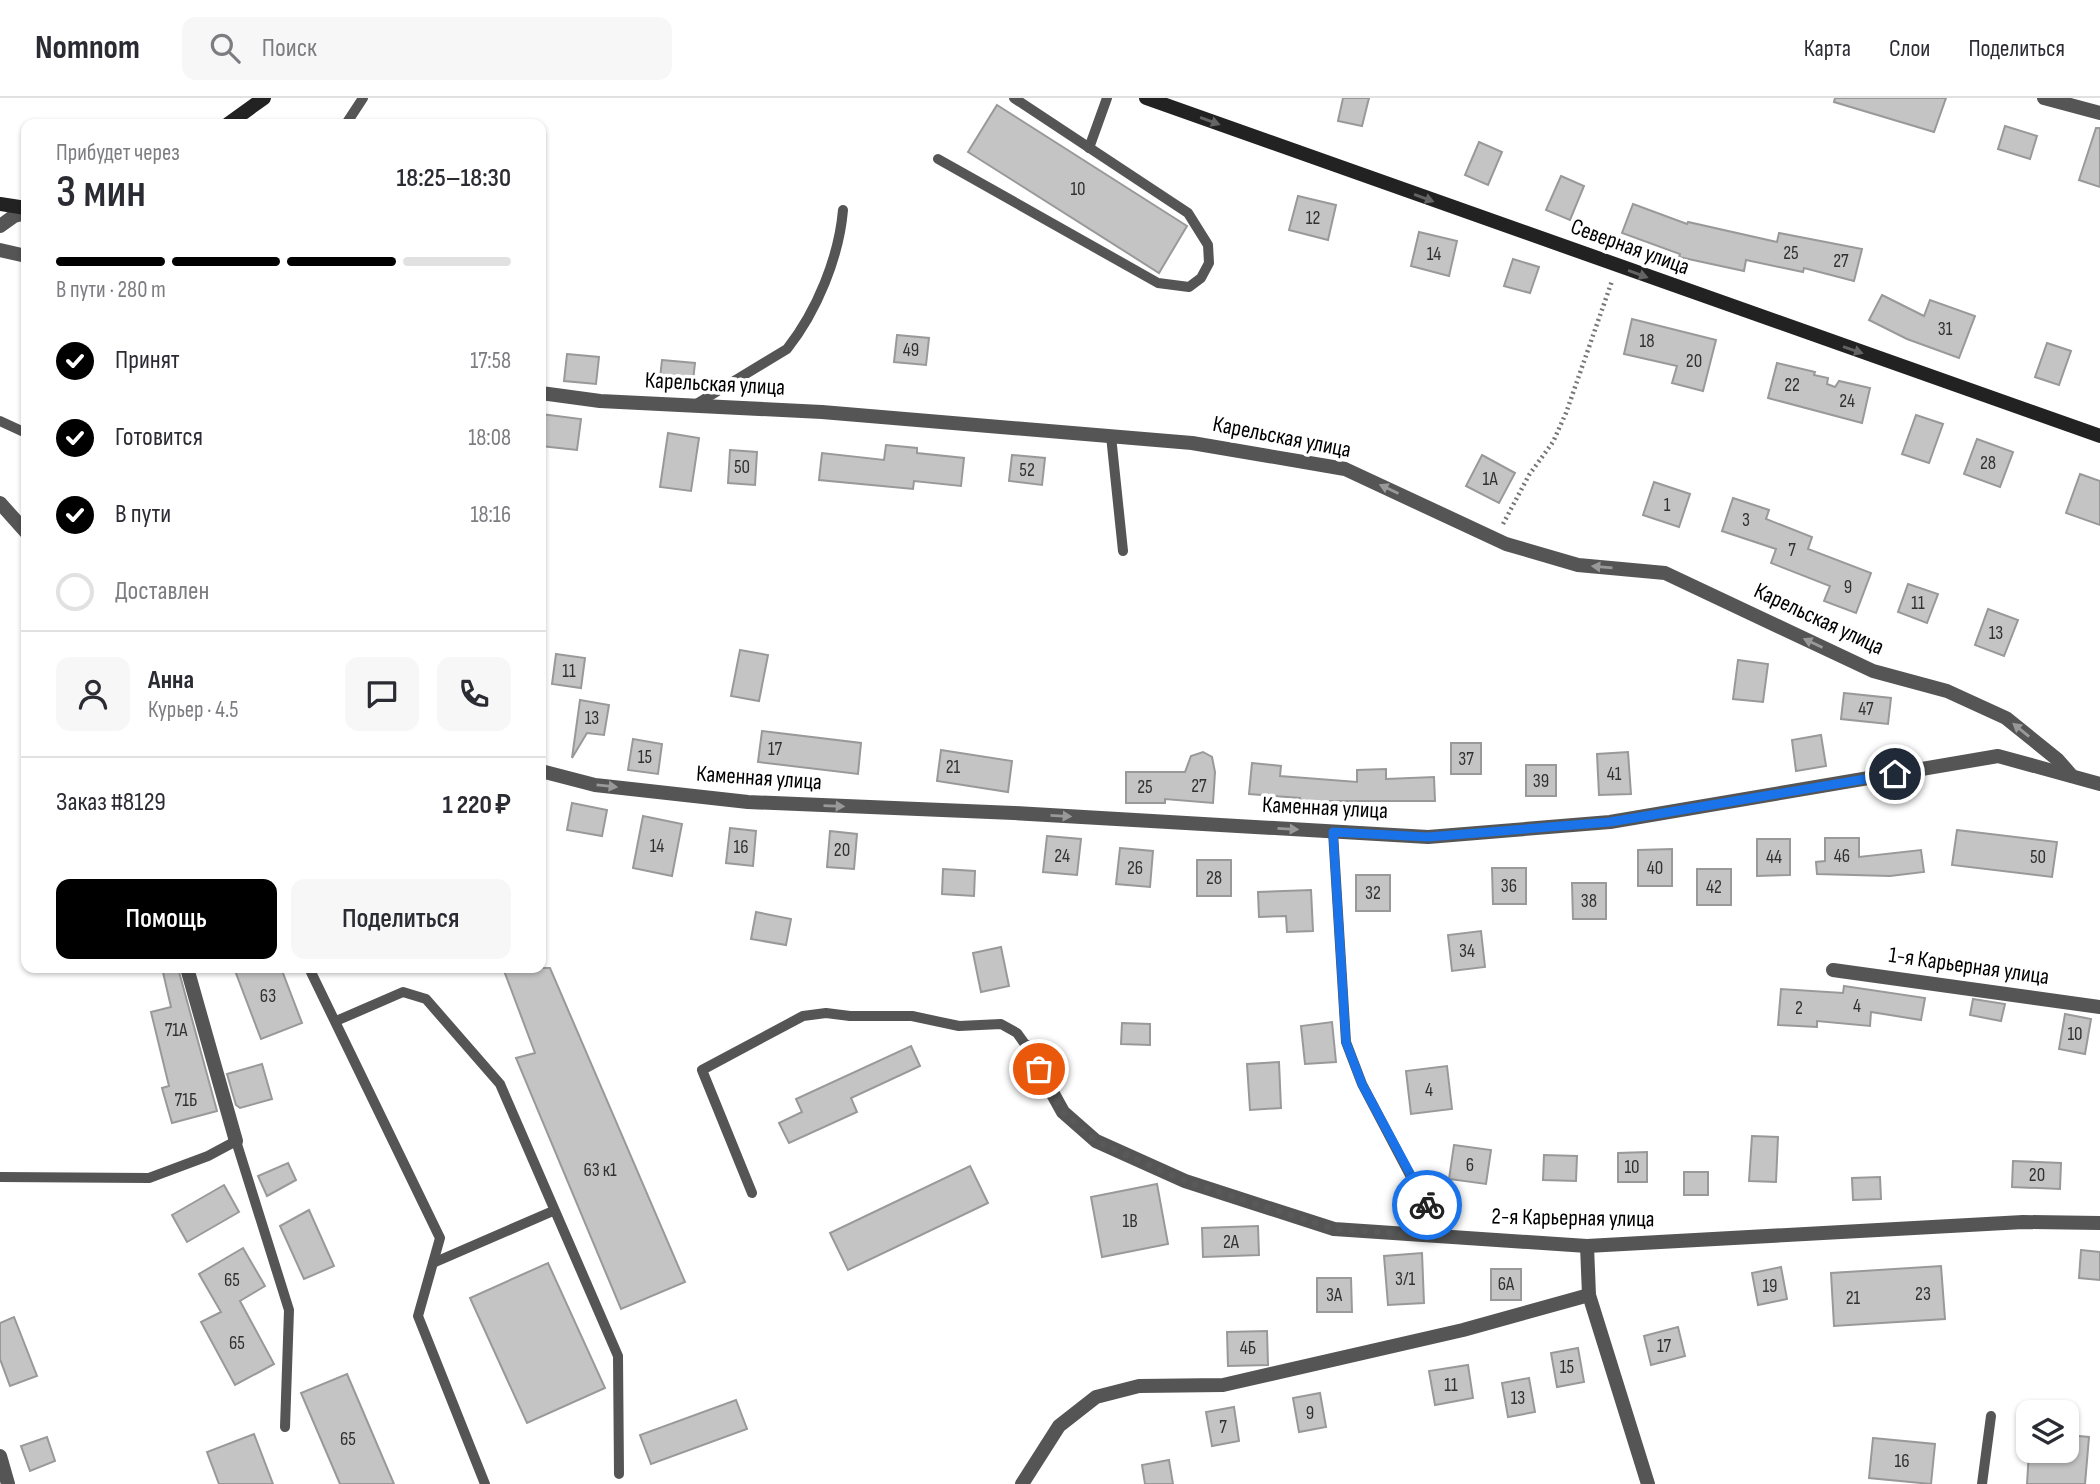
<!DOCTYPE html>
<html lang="ru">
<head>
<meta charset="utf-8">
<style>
	body { margin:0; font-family:"Sofia Sans Condensed",sans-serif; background:#f7f7f7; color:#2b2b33; height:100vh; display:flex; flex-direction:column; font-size:26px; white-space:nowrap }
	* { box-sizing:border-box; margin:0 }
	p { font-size:23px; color:#7c7c81 }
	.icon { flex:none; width:38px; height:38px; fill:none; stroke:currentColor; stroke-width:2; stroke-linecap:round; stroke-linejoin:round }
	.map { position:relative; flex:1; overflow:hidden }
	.drawer { position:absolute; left:21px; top:21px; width:525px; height:854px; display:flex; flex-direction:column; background:#fff; border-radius:14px; box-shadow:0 2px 5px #0004 }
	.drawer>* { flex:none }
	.fabs { position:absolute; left:2016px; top:1302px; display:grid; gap:14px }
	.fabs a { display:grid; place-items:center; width:63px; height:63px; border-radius:14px; background:#fff; box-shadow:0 2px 5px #0004; font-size:35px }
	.pin { position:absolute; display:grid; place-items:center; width:60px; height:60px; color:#fff; margin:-30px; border:4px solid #fff; border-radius:50%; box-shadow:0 2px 7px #0007 }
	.courier { position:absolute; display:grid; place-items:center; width:70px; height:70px; margin:-35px; border:5px solid #1a73e8; border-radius:50%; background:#fff; color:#222; box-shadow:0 2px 9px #0007 }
	.overview em { font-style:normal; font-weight:600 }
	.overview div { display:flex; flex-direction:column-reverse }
	.overview { display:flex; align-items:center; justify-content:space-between; height:119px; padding:0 35px }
	h1 { font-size:46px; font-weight:600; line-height:52px }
	.bar { display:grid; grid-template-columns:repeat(4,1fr); gap:10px 7px; align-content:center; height:84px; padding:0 35px }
	.bar i { height:9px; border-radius:5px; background:#e1e1e2 }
	.bar .current { background:#000 }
	.bar p { grid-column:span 4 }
	.line { display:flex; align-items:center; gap:18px; padding:0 35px; border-top:2px solid #e1e1e2 }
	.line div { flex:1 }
	.round { display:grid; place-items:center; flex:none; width:74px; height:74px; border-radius:14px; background:#f7f7f7 }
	ol { padding:0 35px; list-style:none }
	li { display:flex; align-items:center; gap:21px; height:77px }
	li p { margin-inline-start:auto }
	li .icon { padding:7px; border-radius:50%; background:#000; color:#fff; stroke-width:4 }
	li:last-child { color:#7c7c81 }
	li i { width:38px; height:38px; border:4px solid #e1e1e2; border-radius:50% }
	.button { display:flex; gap:14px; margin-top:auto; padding:14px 35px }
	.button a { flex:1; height:80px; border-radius:14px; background:#000; color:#fff; font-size:28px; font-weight:600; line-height:80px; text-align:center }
	.button a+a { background:#f7f7f7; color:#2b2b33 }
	header { display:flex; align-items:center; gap:42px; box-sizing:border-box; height:98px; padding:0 35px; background:#fff; border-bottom:2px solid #e1e1e2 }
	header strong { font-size:33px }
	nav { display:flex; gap:38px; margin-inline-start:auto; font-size:24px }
	.search { width:490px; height:63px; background:#f7f7f7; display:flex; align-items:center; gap:18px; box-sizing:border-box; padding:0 24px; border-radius:14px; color:#7c7c81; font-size:26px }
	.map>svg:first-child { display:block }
	.building { fill:#c4c4c4; stroke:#999; stroke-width:2 }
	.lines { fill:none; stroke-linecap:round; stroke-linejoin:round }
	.path { stroke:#777; stroke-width:4.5; stroke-dasharray:2 3.5; stroke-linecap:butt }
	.lane { stroke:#555; stroke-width:10 }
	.street { stroke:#555; stroke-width:14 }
	.secondary { stroke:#222; stroke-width:14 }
	.oneway { fill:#646464 }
	.oneway2 { fill:#999 }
	.done { stroke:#595959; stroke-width:7; stroke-dasharray:0 12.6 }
	.route { stroke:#1a73e8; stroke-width:9 }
	.labels { text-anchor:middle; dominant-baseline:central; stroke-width:7; stroke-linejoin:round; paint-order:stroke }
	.number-label { font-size:19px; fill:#313131 }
	.street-label { font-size:23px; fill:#000; stroke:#fff }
</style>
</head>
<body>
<header>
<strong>Nomnom</strong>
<div class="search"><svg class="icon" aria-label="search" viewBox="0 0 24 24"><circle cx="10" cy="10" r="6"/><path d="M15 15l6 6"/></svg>Поиск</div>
<nav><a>Карта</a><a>Слои</a><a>Поделиться</a></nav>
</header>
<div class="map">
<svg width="2100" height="1386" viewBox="0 0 2100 1386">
	<rect width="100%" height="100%" fill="#fff"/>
	<g class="building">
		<polygon points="1343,0 1369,0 1362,28 1338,23"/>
		<polygon points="1835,0 1946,0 1934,34 1834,4"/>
		<polygon points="997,7 1187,128 1159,175 968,54"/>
		<polygon points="2005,28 2037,38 2030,61 1998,51"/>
		<polygon points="2096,30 2100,30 2100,89 2079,82"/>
		<polygon points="1479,44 1502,54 1488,87 1465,77"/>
		<polygon points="1561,78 1584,88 1570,122 1546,112"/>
		<polygon points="1298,98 1336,107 1328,142 1289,132"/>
		<polygon points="1633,106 1687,126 1688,124 1777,144 1779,135 1862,151 1854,183 1804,170 1803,174 1746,162 1744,173 1679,159 1680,156 1622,135"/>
		<polygon points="1419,134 1457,143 1449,178 1411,168"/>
		<polygon points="1513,161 1539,169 1530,195 1504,188"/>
		<polygon points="1882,197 1924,218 1930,202 1975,218 1959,260 1907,241 1869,222"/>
		<polygon points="1632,221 1716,242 1703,293 1672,285 1677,268 1624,256"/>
		<polygon points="897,237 929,240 926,267 894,264"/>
		<polygon points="2047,245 2071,253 2059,287 2035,279"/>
		<polygon points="567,256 599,259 596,286 564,283"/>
		<polygon points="662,262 695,265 692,292 659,289"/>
		<polygon points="1777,265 1815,274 1814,277 1828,280 1827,286 1835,289 1839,283 1870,290 1862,325 1768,300"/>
		<polygon points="541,316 581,321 577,352 541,348"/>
		<polygon points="1916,317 1943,326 1929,365 1902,356"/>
		<polygon points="668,335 699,340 691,393 660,389"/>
		<polygon points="1977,341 2013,354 2000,389 1964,376"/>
		<polygon points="886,347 917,350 917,355 964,360 961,388 914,383 913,391 819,382 822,355 884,362"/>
		<polygon points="730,352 757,354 755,387 728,385"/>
		<polygon points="1012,357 1045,360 1042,387 1009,383"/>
		<polygon points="1482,357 1515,375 1499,405 1466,388"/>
		<polygon points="2080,376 2100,383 2100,427 2066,415"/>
		<polygon points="1654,384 1690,396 1679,429 1643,417"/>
		<polygon points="1733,400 1769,412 1766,421 1812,439 1808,451 1871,475 1856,515 1824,503 1830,488 1771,465 1776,451 1722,433"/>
		<polygon points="1908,486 1938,496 1927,525 1898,514"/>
		<polygon points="1988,511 2018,522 2004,558 1975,547"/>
		<polygon points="740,552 768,557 759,603 731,598"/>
		<polygon points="556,556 585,560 581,590 552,586"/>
		<polygon points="1738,562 1768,566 1763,604 1733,601"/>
		<polygon points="1844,595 1891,600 1888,626 1841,621"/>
		<polygon points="580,602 609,607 604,637 587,635 572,660"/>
		<polygon points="762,633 861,645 858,676 758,664"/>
		<polygon points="1821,637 1826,668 1796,673 1792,642"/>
		<polygon points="633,641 662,646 658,676 628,672"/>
		<rect x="1451" y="645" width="30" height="31"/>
		<polygon points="941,652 1012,663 1008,694 937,683"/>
		<polygon points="1203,654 1212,659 1215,674 1213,705 1165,701 1165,705 1126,705 1126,674 1185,674 1191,658"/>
		<polygon points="1628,654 1631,696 1599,697 1597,656"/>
		<polygon points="1252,665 1281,668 1280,678 1357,684 1357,672 1386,671 1386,681 1434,679 1435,703 1330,703 1329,713 1299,711 1300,700 1249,696"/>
		<rect x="1526" y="667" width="30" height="31"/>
		<polygon points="572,705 607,712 602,738 567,732"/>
		<polygon points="643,718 682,726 672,778 633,770"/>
		<polygon points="730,730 756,733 753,768 726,765"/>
		<polygon points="1957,732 2057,744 2052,779 1952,767"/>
		<polygon points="830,733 857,736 854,771 827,769"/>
		<polygon points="1047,738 1081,741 1077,777 1043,774"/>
		<polygon points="1825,740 1859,740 1859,759 1921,752 1924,774 1890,778 1817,776 1816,764 1825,763"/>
		<polygon points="1757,741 1790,741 1790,777 1757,778"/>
		<polygon points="1120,750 1153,753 1150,789 1116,786"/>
		<polygon points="1672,751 1672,788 1638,788 1638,752"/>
		<rect x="1197" y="762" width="34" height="36"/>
		<polygon points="1492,770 1526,770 1526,806 1493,806"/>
		<polygon points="943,771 975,773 974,798 942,796"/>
		<rect x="1697" y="771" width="34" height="36"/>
		<rect x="1356" y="777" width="34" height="36"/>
		<polygon points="1572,785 1606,785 1606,821 1573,821"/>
		<polygon points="1311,792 1313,833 1287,834 1286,818 1259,819 1258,794"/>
		<polygon points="756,814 791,821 786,847 751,841"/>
		<polygon points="1481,833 1485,869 1452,873 1448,837"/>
		<polygon points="1001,849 1009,888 981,894 973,855"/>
		<polygon points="162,870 178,870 217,1013 172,1025 162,990 169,988 151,914 171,909"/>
		<polygon points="234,870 281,870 302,925 261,941"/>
		<polygon points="503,870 550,870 685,1184 621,1211 516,960 535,955"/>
		<polygon points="1844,888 1925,900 1921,922 1871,914 1870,928 1817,923 1817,929 1778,927 1781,891 1843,895"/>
		<polygon points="1973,901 2005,906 2001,923 1970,917"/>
		<polygon points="2065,916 2091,921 2085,956 2059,951"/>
		<polygon points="1332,924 1336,964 1305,966 1301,928"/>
		<polygon points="1122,925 1150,926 1150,947 1121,946"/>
		<polygon points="911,948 920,968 851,1000 857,1014 789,1045 779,1025 802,1014 796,1001"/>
		<polygon points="1279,964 1281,1010 1250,1012 1247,966"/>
		<polygon points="262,966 272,1001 240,1010 236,1007 227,976"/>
		<polygon points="1447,968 1452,1011 1411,1016 1406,973"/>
		<polygon points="1752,1038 1778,1039 1776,1084 1749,1083"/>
		<polygon points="1454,1047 1491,1052 1486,1086 1449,1081"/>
		<polygon points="1647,1054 1647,1084 1618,1084 1618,1055"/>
		<polygon points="1544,1057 1577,1058 1576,1083 1543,1082"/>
		<polygon points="2013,1063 2061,1065 2060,1091 2012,1089"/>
		<polygon points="288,1065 296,1082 267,1098 258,1078"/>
		<polygon points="970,1068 988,1105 848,1172 830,1135"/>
		<rect x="1684" y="1074" width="24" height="23"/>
		<polygon points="1880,1079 1881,1101 1853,1102 1852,1080"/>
		<polygon points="1157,1086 1168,1146 1102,1159 1091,1099"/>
		<polygon points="224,1087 239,1114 187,1144 172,1117"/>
		<polygon points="309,1112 334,1168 304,1181 280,1128"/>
		<polygon points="1258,1128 1259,1157 1203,1159 1202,1130"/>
		<polygon points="243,1150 265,1188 240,1203 274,1266 235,1287 201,1224 221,1214 199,1176"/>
		<polygon points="2081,1152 2100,1154 2100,1182 2079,1180"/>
		<polygon points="1422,1155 1424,1205 1388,1207 1384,1158"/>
		<polygon points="548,1165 605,1290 527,1325 470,1200"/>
		<polygon points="1941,1168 1945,1221 1834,1228 1831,1175"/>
		<polygon points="1781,1169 1787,1201 1758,1207 1752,1175"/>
		<rect x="1491" y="1171" width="30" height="31"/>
		<polygon points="1317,1180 1351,1180 1352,1214 1317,1214"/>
		<polygon points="14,1219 37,1278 10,1288 0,1261 0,1225"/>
		<polygon points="1678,1229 1685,1258 1651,1267 1644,1238"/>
		<polygon points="1267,1233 1268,1267 1228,1268 1227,1234"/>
		<polygon points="1578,1250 1584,1284 1557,1289 1551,1255"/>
		<polygon points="1468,1267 1473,1300 1435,1307 1429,1273"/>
		<polygon points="347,1276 394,1386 340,1386 301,1295"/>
		<polygon points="1529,1280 1535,1314 1508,1319 1502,1285"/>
		<polygon points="1320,1295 1326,1329 1299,1334 1293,1300"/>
		<polygon points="736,1302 747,1331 651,1366 640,1337"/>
		<polygon points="1234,1309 1239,1343 1212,1348 1206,1314"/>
		<polygon points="254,1336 273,1386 219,1386 207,1354"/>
		<polygon points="2067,1337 2089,1339 2085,1386 2027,1386 2029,1353 2067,1353"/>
		<polygon points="47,1339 55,1363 30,1373 21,1348"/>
		<polygon points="1873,1340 1935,1346 1931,1386 1869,1380"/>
		<polygon points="1169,1362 1173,1386 1145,1386 1142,1367"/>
	</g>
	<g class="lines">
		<polyline class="path" points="1503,426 1529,377 1553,344 1566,315 1612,183"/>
		<g class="lane">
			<polyline points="346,26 363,0"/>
			<polyline points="1089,50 1107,0"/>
			<polyline points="938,61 1158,185 1189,189 1201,180 1209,165 1208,147 1188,115 1014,0"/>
			<path d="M693 308 787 251C817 213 839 159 843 112"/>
			<polyline points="0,323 26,335"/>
			<polyline points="1111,338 1123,453"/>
			<polyline points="1333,734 1346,944 1362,986 1442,1138"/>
			<polyline points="309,870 440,1140 418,1218 485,1386"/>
			<polyline points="336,923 403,894 426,901 500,986 618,1258 619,1376"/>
			<polyline points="0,1079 149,1080 208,1058 236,1043 289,1212 285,1329"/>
			<polyline points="752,1095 702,972 803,918 826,915 850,918 912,918 959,928 1001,926 1017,935 1027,949"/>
			<polyline points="433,1165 553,1113"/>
			<polyline points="1982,1386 1991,1318"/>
		</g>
		<g class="street">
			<polyline points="2044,0 2100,15"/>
			<polyline points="0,128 14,118 26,115"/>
			<polyline points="0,152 26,158"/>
			<polyline points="541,295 600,303 822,314 1192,345 1345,371 1506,446 1578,467 1665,475 1873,573 1947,593 2006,620 2058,662 2072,678"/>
			<polyline points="0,405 26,434"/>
			<polyline points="541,673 595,687 748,704 1014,715 1428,739 1610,724 1998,658 2100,686"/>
			<polyline points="187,870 236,1043"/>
			<polyline points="1833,872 2100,909"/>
			<polyline points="1027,949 1063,1014 1096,1043 1185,1083 1334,1131 1587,1148 2023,1124 2100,1125"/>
			<polyline points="1587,1148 1589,1197 1648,1386"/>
			<polyline points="0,1358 8,1386"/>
			<polyline points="1022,1386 1059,1328 1096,1299 1139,1288 1223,1287 1463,1232 1589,1197"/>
		</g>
		<g class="secondary">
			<polyline points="1146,0 2100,338"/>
			<polyline points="228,26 264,0"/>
			<polyline points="0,106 26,110"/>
		</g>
	</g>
	<defs><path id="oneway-solid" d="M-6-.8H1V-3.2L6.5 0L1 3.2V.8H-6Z" transform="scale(1.75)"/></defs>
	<g class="oneway">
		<use href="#oneway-solid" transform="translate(1210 23) rotate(20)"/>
		<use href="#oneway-solid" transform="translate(1424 100) rotate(20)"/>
		<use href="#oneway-solid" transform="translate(1638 176) rotate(20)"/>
		<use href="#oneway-solid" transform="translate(1853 252) rotate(19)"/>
	</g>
	<g class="oneway2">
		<use href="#oneway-solid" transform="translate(1389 391) rotate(-155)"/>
		<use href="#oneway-solid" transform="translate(1602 469) rotate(-175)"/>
		<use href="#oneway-solid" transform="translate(1813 545) rotate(-155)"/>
		<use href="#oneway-solid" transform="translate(2021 632) rotate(-141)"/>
		<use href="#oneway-solid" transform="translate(607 688) rotate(6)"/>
		<use href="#oneway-solid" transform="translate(834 708) rotate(2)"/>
		<use href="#oneway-solid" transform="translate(1061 718) rotate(3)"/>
		<use href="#oneway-solid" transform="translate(1288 731) rotate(3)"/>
	</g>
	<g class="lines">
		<polyline class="done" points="1039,971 1063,1014 1096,1043 1185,1083 1334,1131 1442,1138 1427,1107"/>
		<polyline class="route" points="1427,1107 1362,986 1346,944 1333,734 1428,739 1610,724 1895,676"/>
	</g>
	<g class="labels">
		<g class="number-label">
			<text x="1078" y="91">10</text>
			<text x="1313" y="120">12</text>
			<text x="1791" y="155">25</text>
			<text x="1434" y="156">14</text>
			<text x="1841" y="163">27</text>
			<text x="1945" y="231">31</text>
			<text x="1647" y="243">18</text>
			<text x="911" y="252">49</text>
			<text x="1694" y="263">20</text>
			<text x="1792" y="287">22</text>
			<text x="1847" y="303">24</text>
			<text x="1988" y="365">28</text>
			<text x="742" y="369">50</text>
			<text x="1027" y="372">52</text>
			<text x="1490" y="381">1А</text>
			<text x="1667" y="407">1</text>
			<text x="1746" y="422">3</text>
			<text x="1792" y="452">7</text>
			<text x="1848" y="489">9</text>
			<text x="1918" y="505">11</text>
			<text x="1996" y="535">13</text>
			<text x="569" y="573">11</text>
			<text x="1866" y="611">47</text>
			<text x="592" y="620">13</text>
			<text x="775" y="651">17</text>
			<text x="645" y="659">15</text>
			<text x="1466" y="661">37</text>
			<text x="953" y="669">21</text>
			<text x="1614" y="676">41</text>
			<text x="1541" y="683">39</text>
			<text x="1199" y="688">27</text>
			<text x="1145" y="689">25</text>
			<text x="657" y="748">14</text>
			<text x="741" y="749">16</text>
			<text x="842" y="752">20</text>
			<text x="1062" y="758">24</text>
			<text x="1842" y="758">46</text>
			<text x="1774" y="759">44</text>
			<text x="2038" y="759">50</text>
			<text x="1135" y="770">26</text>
			<text x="1655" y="770">40</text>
			<text x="1214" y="780">28</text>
			<text x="1509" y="788">36</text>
			<text x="1714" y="789">42</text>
			<text x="1373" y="795">32</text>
			<text x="1589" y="803">38</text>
			<text x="1467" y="853">34</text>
			<text x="268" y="898">63</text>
			<text x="1857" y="908">4</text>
			<text x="1799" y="910">2</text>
			<text x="176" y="932">71А</text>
			<text x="2075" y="936">10</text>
			<text x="1429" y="992">4</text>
			<text x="186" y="1002">71Б</text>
			<text x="1470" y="1067">6</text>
			<text x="1632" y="1069">10</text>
			<text x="600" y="1072">63 к1</text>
			<text x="2037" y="1077">20</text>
			<text x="1130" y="1123">1В</text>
			<text x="1231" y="1144">2А</text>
			<text x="1405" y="1181">3/1</text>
			<text x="232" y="1182">65</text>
			<text x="1506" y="1186">6А</text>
			<text x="1770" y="1188">19</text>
			<text x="1923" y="1196">23</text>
			<text x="1334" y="1197">3А</text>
			<text x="1853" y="1200">21</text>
			<text x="237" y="1245">65</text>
			<text x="1664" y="1248">17</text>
			<text x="1248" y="1250">4Б</text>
			<text x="1567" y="1269">15</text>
			<text x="1451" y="1287">11</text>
			<text x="1518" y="1300">13</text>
			<text x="1310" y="1315">9</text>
			<text x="1223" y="1329">7</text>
			<text x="348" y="1341">65</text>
			<text x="1902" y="1363">16</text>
		</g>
		<g class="street-label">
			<text transform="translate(1630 149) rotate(20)">Северная улица</text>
			<text transform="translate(715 286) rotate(3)">Карельская улица</text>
			<text transform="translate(1282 339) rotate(11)">Карельская улица</text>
			<text transform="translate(1819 521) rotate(25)">Карельская улица</text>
			<text transform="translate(759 680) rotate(4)">Каменная улица</text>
			<text transform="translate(1325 710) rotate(3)">Каменная улица</text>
			<text transform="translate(1969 868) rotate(8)">1-я Карьерная улица</text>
			<text transform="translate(1573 1120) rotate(1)">2-я Карьерная улица</text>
		</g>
	</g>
</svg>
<div class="fabs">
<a><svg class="icon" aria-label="layers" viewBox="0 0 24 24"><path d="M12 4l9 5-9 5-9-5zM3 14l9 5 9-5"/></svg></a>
</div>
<div class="pin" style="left:1039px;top:971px;background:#ea580c"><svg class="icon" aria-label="bag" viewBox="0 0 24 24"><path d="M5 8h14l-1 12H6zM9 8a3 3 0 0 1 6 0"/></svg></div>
<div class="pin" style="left:1895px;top:676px;background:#1f2937"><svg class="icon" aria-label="home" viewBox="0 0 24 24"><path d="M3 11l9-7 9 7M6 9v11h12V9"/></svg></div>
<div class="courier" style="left:1427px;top:1107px"><svg class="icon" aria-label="bike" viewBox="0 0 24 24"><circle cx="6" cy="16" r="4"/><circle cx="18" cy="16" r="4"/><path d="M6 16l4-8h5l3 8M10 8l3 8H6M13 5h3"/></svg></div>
<section class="drawer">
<div class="overview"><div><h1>3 мин</h1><p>Прибудет через</p></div><em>18:25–18:30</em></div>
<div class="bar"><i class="current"></i><i class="current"></i><i class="current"></i><i></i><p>В пути · 280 m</p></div>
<ol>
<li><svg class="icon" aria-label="check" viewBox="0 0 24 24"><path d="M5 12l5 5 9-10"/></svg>Принят<p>17:58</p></li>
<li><svg class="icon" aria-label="check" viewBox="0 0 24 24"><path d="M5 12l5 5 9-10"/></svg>Готовится<p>18:08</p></li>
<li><svg class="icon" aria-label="check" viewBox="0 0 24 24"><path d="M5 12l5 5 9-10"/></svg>В пути<p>18:16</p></li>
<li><i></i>Доставлен</li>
</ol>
<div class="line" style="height:126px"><a class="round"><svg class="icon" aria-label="person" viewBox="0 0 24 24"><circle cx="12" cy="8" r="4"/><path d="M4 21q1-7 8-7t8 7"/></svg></a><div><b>Анна</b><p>Курьер · 4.5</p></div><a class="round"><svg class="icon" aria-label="chat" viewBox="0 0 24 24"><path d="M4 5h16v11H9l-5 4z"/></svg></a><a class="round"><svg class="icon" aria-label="phone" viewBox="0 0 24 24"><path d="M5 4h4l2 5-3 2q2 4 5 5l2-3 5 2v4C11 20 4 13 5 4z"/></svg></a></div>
<div class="line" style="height:91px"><div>Заказ #8129</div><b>1 220 ₽</b></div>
<div class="button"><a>Помощь</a><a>Поделиться</a></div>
</section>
</div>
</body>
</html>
